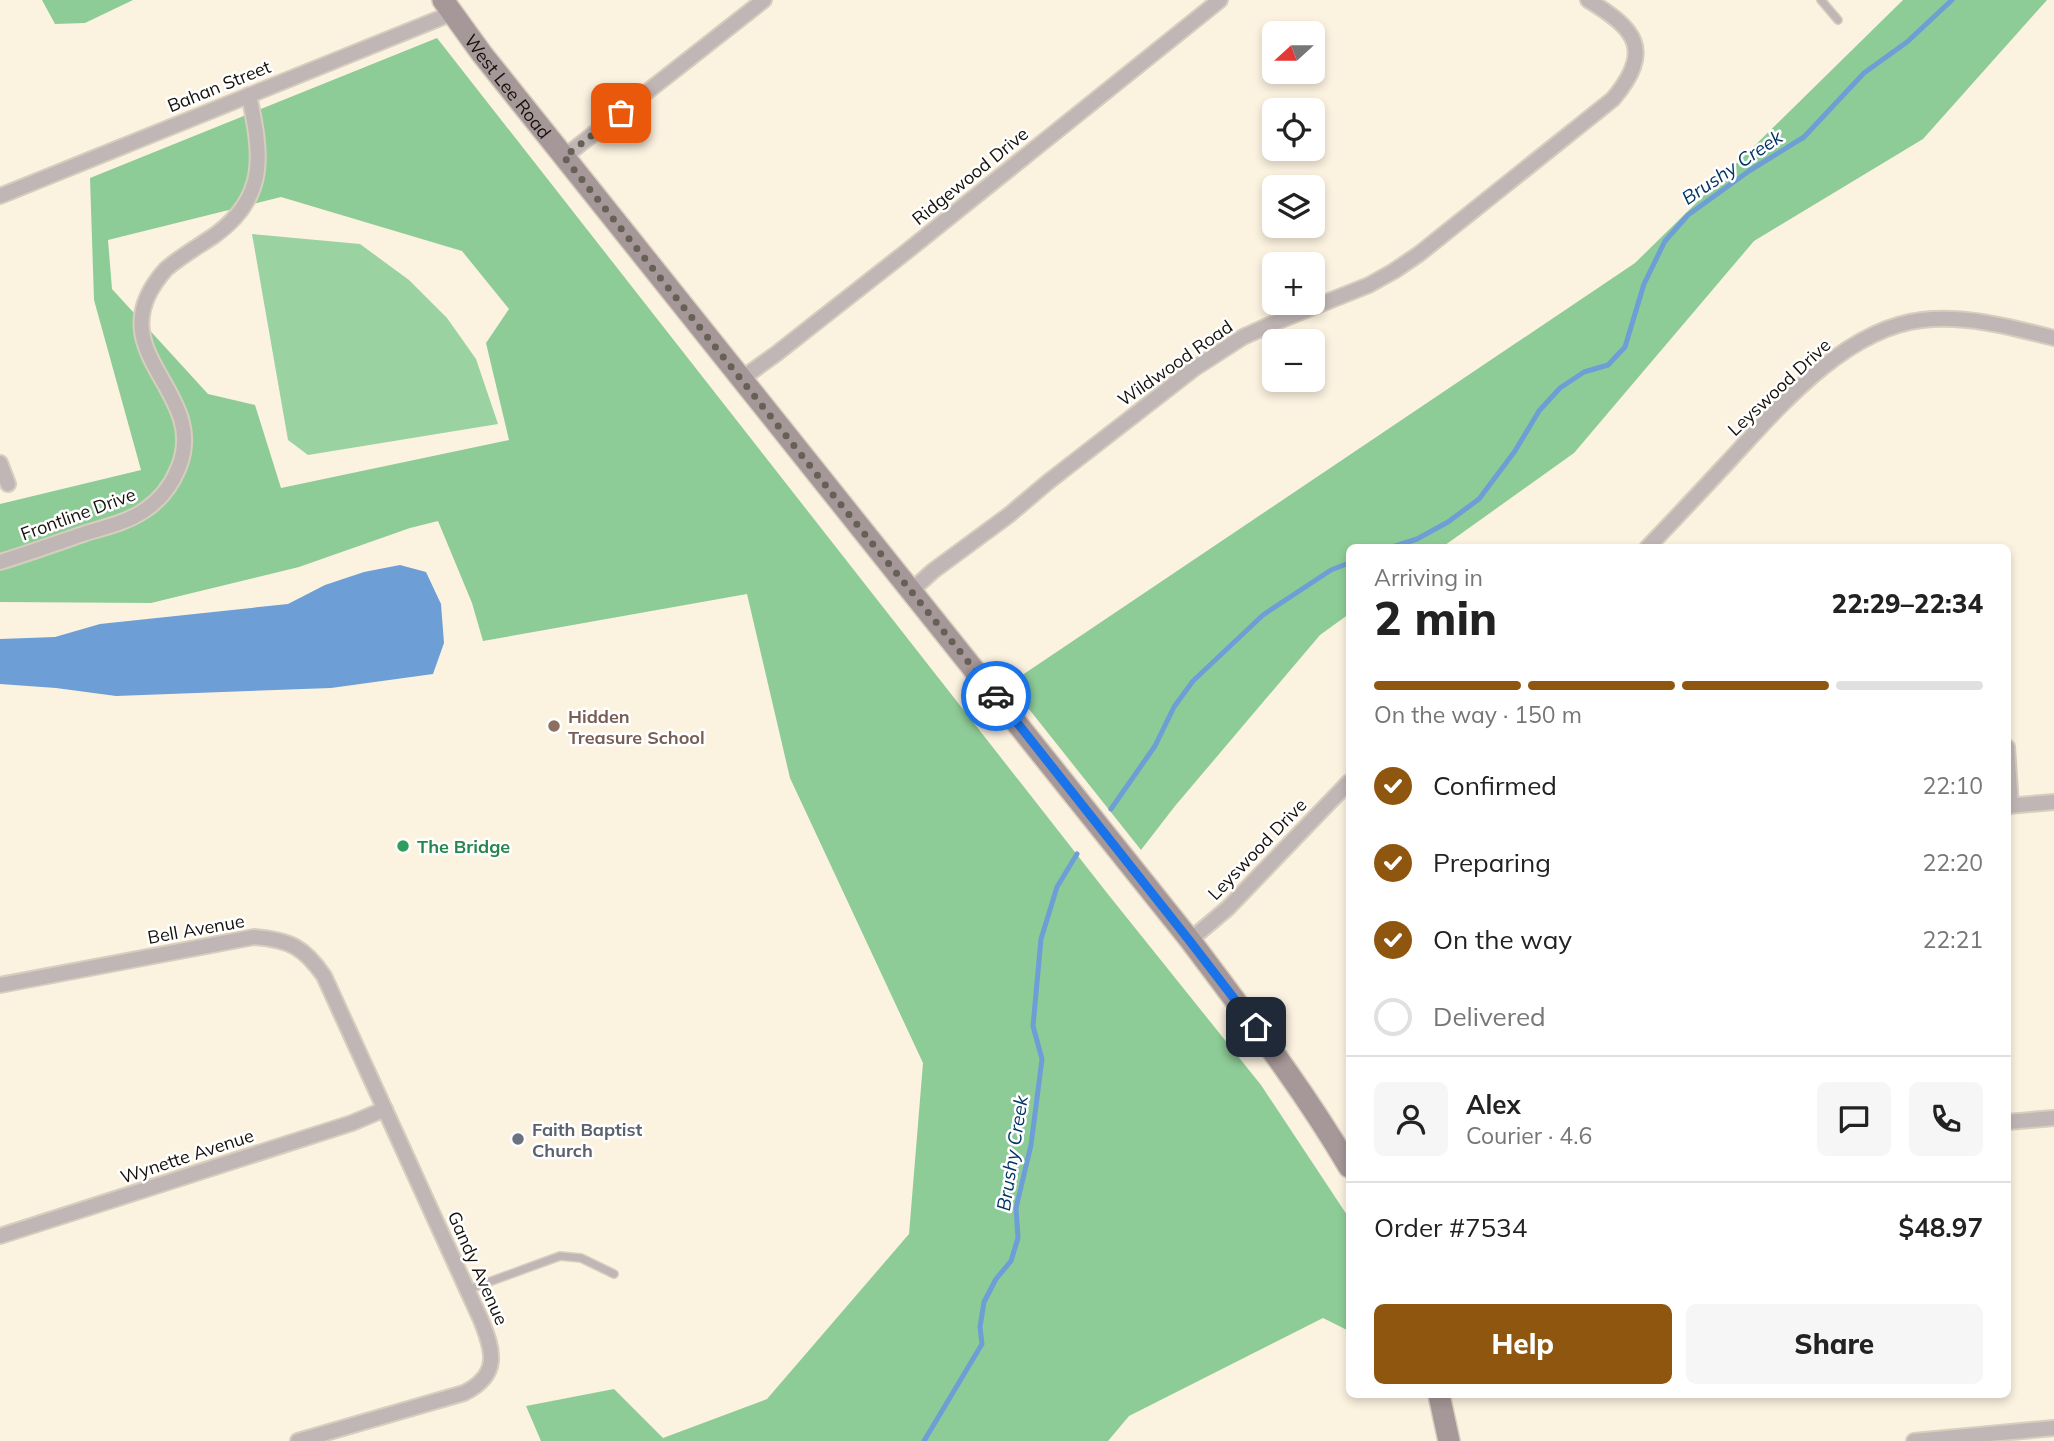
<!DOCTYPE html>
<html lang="en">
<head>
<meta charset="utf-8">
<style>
	body { margin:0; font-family:Mulish,sans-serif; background:#f6f6f6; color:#222; height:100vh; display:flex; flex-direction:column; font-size:26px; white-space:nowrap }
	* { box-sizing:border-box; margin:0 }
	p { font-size:23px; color:#767676 }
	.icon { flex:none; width:38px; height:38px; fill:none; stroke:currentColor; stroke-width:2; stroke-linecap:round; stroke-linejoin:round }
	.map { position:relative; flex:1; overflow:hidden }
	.details { position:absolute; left:1346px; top:544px; width:665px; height:854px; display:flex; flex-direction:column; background:#fff; border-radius:10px; box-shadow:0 4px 10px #0003 }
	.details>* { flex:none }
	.needle { width:46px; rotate:249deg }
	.controls { position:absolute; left:1262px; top:21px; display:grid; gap:14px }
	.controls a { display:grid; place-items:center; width:63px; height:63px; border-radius:10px; background:#fff; box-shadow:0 4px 10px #0003; font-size:35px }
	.pin { position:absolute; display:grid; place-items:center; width:60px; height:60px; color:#fff; margin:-30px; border-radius:14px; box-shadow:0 4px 10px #0006 }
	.courier { position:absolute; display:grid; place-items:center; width:70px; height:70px; margin:-35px; border:5px solid #1a73e8; border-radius:50%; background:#fff; color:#222; box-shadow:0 2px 9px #0007 }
	.summary em { font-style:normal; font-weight:800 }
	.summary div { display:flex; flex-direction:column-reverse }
	.summary { display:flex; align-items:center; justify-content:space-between; height:119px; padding:0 28px }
	h1 { font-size:46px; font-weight:800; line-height:52px }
	.bar { display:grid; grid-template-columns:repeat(4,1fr); gap:10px 7px; align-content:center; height:84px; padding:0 28px }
	.bar i { height:9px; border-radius:5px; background:#e0e0e0 }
	.bar .current { background:#8e560e }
	.bar p { grid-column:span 4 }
	.line { display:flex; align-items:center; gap:18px; padding:0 28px; border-top:2px solid #e0e0e0 }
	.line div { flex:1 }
	.round { display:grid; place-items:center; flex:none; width:74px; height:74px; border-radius:10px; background:#f6f6f6 }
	ol { padding:0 28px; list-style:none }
	li { display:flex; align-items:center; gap:21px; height:77px }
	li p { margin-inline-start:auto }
	li .icon { padding:7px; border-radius:50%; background:#8e560e; color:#fff; stroke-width:4 }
	li:last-child { color:#767676 }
	li i { width:38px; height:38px; border:4px solid #e0e0e0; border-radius:50% }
	.primary-button { display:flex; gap:14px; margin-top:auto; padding:14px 28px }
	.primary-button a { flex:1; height:80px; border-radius:10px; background:#8e560e; color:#fff; font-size:28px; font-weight:800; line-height:80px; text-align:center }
	.primary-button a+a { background:#f6f6f6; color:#222 }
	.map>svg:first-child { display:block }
	.green { fill:#9ad2a2 }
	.forest { fill:#8ecc97; fill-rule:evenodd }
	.water { fill:#6d9ed5 }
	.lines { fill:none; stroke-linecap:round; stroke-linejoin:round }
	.stream { stroke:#6d9ed5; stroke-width:5 }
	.lane-casing { stroke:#d7cebe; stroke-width:10 }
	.street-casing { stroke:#d7cebe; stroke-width:18 }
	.secondary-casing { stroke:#d7cebe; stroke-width:24 }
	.lane { stroke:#c0b6b6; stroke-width:7 }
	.street { stroke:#c0b6b6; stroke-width:14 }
	.secondary { stroke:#a69798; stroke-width:21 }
	.done { stroke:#666056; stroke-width:7; stroke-dasharray:0 12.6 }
	.route { stroke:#1a73e8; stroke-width:9 }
	.education-dot { fill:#8d6e63; stroke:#fff; stroke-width:2.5 }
	.leisure-dot { fill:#2e9e5b; stroke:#fff; stroke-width:2.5 }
	.worship-dot { fill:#6b7280; stroke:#fff; stroke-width:2.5 }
	.labels { text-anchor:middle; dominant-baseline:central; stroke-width:5; stroke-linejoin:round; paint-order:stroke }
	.street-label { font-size:18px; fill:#15110b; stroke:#fff }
	.education-label { font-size:18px; font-weight:bold; fill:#785e54; stroke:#fff; text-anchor:start }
	.leisure-label { font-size:18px; font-weight:bold; fill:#27864d; stroke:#fff; text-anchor:start }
	.worship-label { font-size:18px; font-weight:bold; fill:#5b616d; stroke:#fff; text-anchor:start }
	.water-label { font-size:19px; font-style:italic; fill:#003566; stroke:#fff }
</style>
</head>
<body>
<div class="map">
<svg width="2054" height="1441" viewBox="0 0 2054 1441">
	<rect width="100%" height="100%" fill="#fcf2e0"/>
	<polygon class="green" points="252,234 360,244 409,280 447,318 476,359 498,424 308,455 288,440"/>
	<g class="forest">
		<polygon points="42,0 133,0 85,23 55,24"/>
		<polygon points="1903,0 2047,0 1923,139 1754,241 1574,453 1441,548 1349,548 1349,614 1320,635 1175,806 1141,850 1009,684 1635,263"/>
		<path d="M437 38 1107 893 1261 1085 1349 1218V1331L1323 1318 1129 1416 1108 1441H541L526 1406 614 1389 663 1438 767 1399 909 1234 923 1063 790 778 747 594 483 641 472 603 438 521 410 528 299 567 151 603 0 602V504L141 470 94 300 90 178ZM281 197 462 251 509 309 486 343 509 440 281 488 255 405 208 394 112 289 108 240Z"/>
	</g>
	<polygon class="water" points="400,565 426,572 441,604 444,643 433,674 331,688 116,696 56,688 0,684 0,639 55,637 100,624 288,604 325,585 364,572"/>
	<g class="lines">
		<g class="stream">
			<polyline points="1389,548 1417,539 1448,522 1479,499 1515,451 1539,411 1560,388 1584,372 1608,365 1625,347 1644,284 1665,241 1688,215 1749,171 1804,137 1864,73 1907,42 1952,0"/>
			<polyline points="1111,809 1155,746 1174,707 1193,681 1263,615 1331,570 1349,563"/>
			<polyline points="924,1441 982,1344 980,1327 984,1302 996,1279 1011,1261 1018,1238 1016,1208 1031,1145 1042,1059 1033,1026 1041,939 1057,887 1077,854"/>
		</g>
		<g class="lane-casing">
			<g id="lane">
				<polyline points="1821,0 1838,20"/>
				<polyline points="467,1290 560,1256 581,1258 614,1274"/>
			</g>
		</g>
		<g class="street-casing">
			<g id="street">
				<polyline points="564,157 764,0"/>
				<polyline points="0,196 453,13"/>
				<polyline points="741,379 776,354 906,252 1220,0"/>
				<polyline points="0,463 8,484"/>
				<path d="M1647 548C1674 520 1701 491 1728 462 1778 408 1844 329 1922 320 1967 315 2011 327 2054 338"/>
				<path d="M0 562C29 553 57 543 86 533 106 527 128 522 145 510 160 500 171 486 178 469 212 390 92 352 166 269 181 256 199 246 215 235 269 196 261 153 249 95"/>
				<path d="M911 591 933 571 1009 515 1048 482 1195 368 1243 337 1274 323 1369 285 1394 271 1419 254 1613 99C1654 50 1636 29 1588 0"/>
				<polyline points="2007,747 2011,806"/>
				<polyline points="2007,806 2054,802"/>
				<polyline points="1190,940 1228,908 1349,782"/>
				<path d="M0 985 254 937C290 940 304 947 324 976L481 1320C494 1352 500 1375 464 1393L298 1441"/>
				<polyline points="2007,1122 2054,1118"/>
				<polyline points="0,1236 352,1123 385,1109"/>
				<polyline points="1914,1441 2054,1428"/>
			</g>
		</g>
		<g class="secondary-casing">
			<g id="secondary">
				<path id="s1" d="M443 0 482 54 1190 940C1246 1015 1302 1087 1349 1167"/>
				<polyline points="1439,1395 1449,1441"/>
			</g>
		</g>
		<use href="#lane" class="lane"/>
		<use href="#street" class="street"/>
		<use href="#secondary" class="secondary"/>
	</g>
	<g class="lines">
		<polyline class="done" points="621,113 564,157 842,506 996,696"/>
		<polyline class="route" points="996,696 1189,940 1256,1027"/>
	</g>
	<circle class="education-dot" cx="554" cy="726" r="7"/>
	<circle class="leisure-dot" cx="403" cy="846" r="7"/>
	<circle class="worship-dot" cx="518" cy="1139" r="7"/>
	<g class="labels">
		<g class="street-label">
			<text transform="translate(219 86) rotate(-22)">Bahan Street</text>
			<text stroke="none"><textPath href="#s1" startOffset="108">West Lee Road</textPath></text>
			<text transform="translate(970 176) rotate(-39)">Ridgewood Drive</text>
			<text transform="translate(1175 363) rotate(-35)">Wildwood Road</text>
			<text transform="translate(1779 387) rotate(-43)">Leyswood Drive</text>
			<text transform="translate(78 514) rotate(-20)">Frontline Drive</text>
			<text transform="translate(1257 849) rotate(-46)">Leyswood Drive</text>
			<text transform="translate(196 929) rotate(-10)">Bell Avenue</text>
			<text transform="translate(187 1156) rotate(-18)">Wynette Avenue</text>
			<text transform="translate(478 1268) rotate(66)">Gandy Avenue</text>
		</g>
		<g class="education-label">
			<text x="568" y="716">Hidden<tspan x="568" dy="21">Treasure School</tspan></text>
		</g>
		<g class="leisure-label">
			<text x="417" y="846">The Bridge</text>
		</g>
		<g class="worship-label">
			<text x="532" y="1129">Faith Baptist<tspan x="532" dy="21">Church</tspan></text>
		</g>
		<g class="water-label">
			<text transform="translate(1732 167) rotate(-34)">Brushy Creek</text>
			<text transform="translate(1012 1153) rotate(-81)">Brushy Creek</text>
		</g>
	</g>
</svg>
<div class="controls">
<a><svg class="needle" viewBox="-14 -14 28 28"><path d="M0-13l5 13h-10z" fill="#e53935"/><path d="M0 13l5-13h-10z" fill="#767676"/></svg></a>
<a><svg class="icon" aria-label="locate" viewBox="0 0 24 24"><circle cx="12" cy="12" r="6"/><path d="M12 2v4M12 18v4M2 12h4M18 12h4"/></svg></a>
<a><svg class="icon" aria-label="layers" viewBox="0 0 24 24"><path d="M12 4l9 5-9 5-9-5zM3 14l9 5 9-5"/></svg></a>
<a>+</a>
<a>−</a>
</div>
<div class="pin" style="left:621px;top:113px;background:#ea580c"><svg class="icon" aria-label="bag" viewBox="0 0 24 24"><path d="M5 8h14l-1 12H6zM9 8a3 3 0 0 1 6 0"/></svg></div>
<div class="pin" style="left:1256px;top:1027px;background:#1f2937"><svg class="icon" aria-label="home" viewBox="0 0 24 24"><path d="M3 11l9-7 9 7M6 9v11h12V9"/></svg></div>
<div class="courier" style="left:996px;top:696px"><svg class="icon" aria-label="car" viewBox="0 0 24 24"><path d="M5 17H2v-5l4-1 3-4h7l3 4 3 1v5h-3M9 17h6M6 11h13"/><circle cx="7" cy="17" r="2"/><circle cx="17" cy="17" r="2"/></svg></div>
<section class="details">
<div class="summary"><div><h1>2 min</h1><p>Arriving in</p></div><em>22:29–22:34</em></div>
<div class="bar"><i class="current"></i><i class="current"></i><i class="current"></i><i></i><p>On the way · 150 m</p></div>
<ol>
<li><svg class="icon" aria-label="check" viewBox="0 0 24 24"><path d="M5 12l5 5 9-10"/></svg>Confirmed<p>22:10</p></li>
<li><svg class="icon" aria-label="check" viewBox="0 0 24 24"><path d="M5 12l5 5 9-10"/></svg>Preparing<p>22:20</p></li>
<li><svg class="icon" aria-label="check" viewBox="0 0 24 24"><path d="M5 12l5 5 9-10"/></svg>On the way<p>22:21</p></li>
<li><i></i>Delivered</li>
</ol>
<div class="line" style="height:126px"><a class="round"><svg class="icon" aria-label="person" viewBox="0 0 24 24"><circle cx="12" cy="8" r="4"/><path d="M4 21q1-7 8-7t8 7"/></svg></a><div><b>Alex</b><p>Courier · 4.6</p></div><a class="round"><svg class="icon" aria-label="chat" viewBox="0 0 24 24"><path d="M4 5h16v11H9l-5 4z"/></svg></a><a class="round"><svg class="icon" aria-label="phone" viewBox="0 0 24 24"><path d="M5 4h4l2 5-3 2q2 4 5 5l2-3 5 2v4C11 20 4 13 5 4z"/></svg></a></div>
<div class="line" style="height:91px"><div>Order #7534</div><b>$48.97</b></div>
<div class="primary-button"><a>Help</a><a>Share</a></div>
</section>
</div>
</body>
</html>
